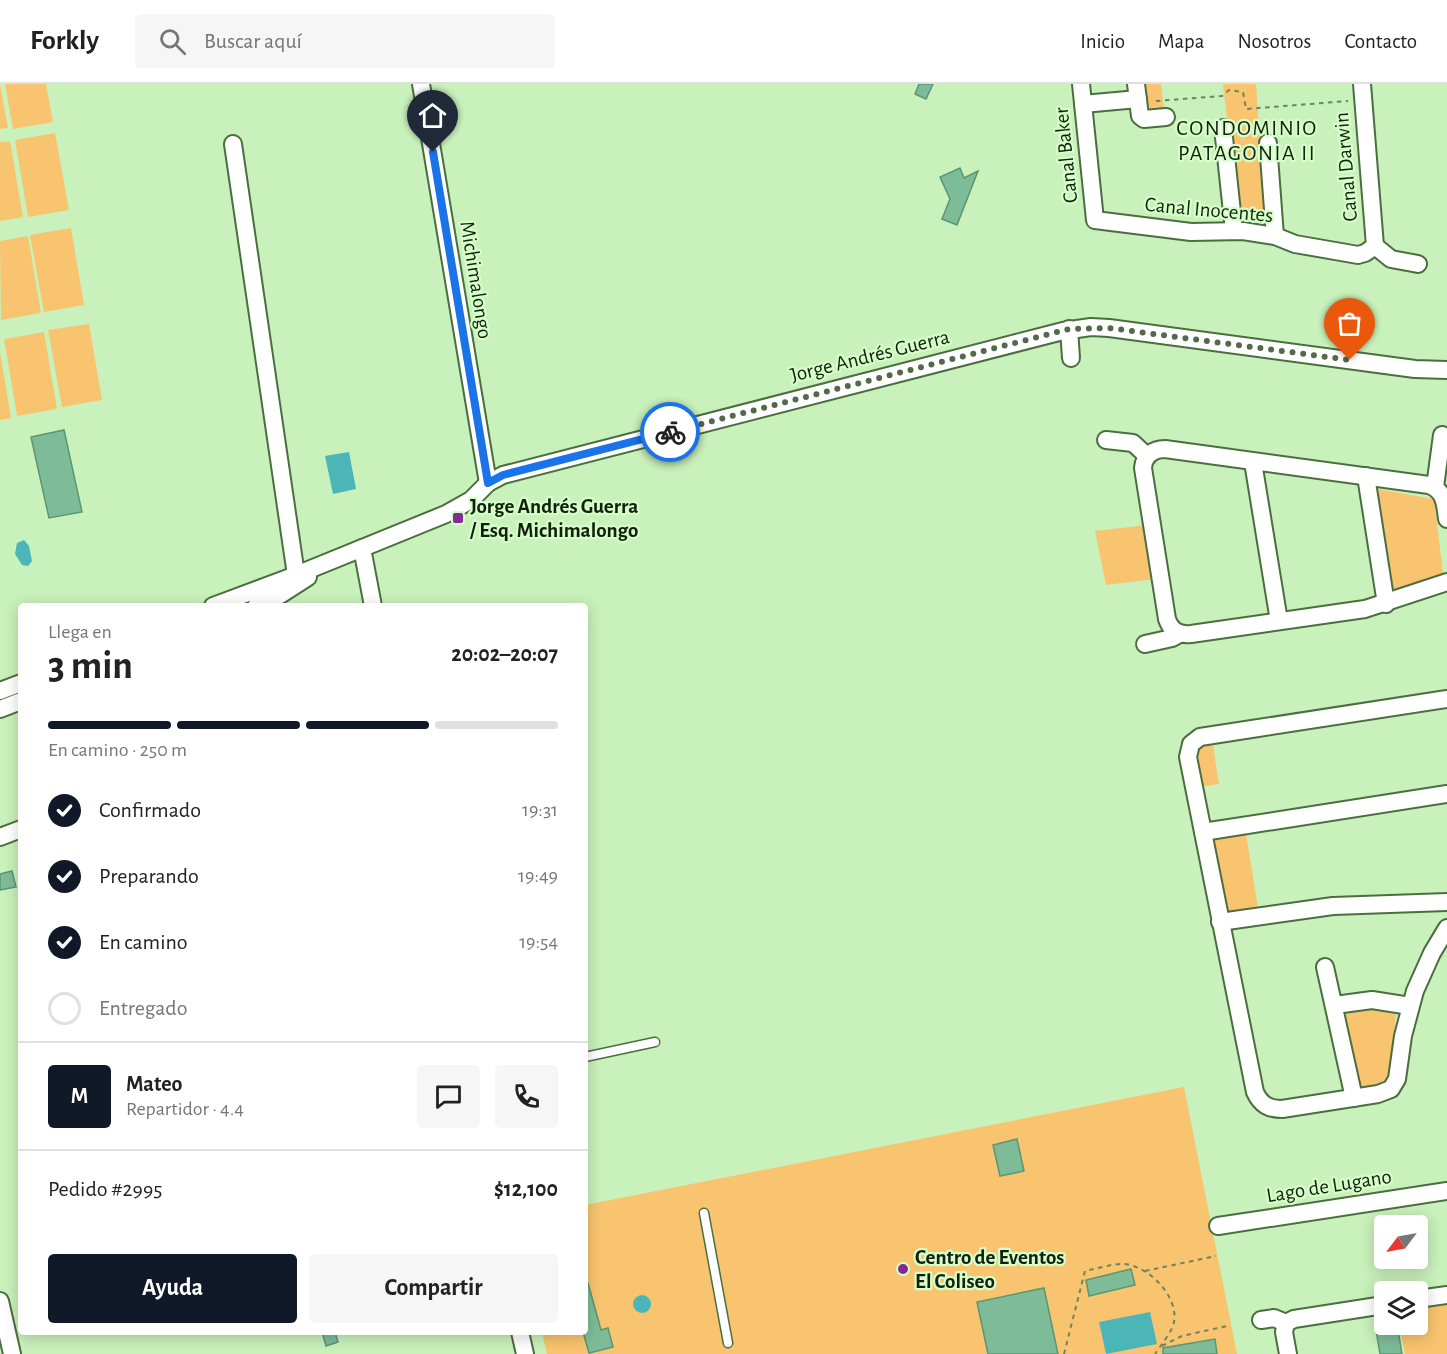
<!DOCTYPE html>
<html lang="es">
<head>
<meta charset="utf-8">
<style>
	body { margin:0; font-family:"Alegreya Sans",sans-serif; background:#f6f6f6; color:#222; height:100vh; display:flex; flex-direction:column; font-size:22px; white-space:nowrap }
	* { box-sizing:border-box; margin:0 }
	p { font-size:20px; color:#767676 }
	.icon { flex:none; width:33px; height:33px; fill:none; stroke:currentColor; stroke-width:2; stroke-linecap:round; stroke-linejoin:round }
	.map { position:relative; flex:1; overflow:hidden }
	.panel { position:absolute; left:18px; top:519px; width:570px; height:732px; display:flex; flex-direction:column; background:#fff; border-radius:6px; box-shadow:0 3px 15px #0003 }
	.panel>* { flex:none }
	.needle { width:39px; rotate:238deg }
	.tools { position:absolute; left:1374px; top:1131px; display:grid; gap:12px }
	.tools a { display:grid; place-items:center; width:54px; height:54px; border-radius:6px; background:#fff; box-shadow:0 3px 15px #0003; font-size:30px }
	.pin { position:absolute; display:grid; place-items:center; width:51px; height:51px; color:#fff; margin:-62px -26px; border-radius:50% 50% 50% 0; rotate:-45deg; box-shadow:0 0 6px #0007 }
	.pin .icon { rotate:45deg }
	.courier { position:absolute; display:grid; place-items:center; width:60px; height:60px; margin:-30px; border:4px solid #1a73e8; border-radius:50%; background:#fff; color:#222; box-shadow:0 2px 8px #0007 }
	.overview em { font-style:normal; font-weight:600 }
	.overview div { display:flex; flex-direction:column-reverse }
	.overview { display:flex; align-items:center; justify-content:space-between; height:102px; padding:0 30px }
	h1 { font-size:39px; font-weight:600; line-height:45px }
	.bar { display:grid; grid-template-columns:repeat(4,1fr); gap:9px 6px; align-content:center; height:72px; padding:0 30px }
	.bar i { height:8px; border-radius:4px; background:#e0e0e0 }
	.bar .selected { background:#111827 }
	.bar p { grid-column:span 4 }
	.line { display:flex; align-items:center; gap:15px; padding:0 30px; border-top:2px solid #e0e0e0 }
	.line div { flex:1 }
	.round { display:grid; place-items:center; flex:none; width:63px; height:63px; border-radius:6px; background:#f6f6f6 }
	ol { padding:0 30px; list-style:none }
	li { display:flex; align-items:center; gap:18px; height:66px }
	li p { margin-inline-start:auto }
	li .icon { padding:6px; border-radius:50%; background:#111827; color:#fff; stroke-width:4 }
	li:last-child { color:#767676 }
	li i { width:33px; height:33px; border:3px solid #e0e0e0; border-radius:50% }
	.primary-button { display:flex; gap:12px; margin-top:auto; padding:12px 30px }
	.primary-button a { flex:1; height:69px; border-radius:6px; background:#111827; color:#fff; font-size:24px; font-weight:600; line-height:69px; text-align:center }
	.primary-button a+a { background:#f6f6f6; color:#222 }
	header { display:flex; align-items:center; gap:36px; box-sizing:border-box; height:84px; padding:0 30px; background:#fff; border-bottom:2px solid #e0e0e0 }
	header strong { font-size:28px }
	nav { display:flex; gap:33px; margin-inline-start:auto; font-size:21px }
	.search { width:420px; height:54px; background:#f6f6f6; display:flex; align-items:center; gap:15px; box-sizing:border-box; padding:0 21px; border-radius:6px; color:#767676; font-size:22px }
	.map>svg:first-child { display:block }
	.green { fill:#f9c46f }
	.water { fill:#4cb5b8 }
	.building { fill:#7ebc98; stroke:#5a9674; stroke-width:1.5 }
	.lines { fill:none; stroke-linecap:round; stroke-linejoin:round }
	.service-casing { stroke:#4b6e3f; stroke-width:11 }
	.minor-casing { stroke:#4b6e3f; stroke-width:20 }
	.path { stroke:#6b8561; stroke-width:2; stroke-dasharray:4.5 4.5; stroke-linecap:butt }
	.service { stroke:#fff; stroke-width:8 }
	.minor { stroke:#fff; stroke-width:16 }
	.done { stroke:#52694a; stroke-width:6; stroke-dasharray:0 10.8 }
	.route { stroke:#1a73e8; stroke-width:8 }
	.poi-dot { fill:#802a98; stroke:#d6fec8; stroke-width:2 }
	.labels { text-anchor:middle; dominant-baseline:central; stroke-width:4.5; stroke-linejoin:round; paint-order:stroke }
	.street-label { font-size:21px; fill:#12200d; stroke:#d6fec8 }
	.poi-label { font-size:21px; font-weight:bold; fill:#12200d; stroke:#d6fec8; text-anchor:start }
	.neighbourhood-label { font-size:22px; letter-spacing:1.5px; fill:#12200d; stroke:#d6fec8 }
</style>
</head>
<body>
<header>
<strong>Forkly</strong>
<div class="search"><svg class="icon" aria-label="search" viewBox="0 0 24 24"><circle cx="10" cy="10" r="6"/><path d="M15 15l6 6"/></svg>Buscar aquí</div>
<nav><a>Inicio</a><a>Mapa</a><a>Nosotros</a><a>Contacto</a></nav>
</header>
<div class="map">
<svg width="1447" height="1270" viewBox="0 0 1447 1270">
	<rect width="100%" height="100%" fill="#c9f1bb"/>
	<g class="green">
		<polygon points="0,0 8,44 0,45"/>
		<polygon points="5,0 46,0 53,38 13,45"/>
		<polygon points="1139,0 1161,0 1164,27 1142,29"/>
		<polygon points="1223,0 1256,0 1266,137 1238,133"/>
		<polygon points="55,49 69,126 28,133 15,56"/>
		<polygon points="10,57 23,133 0,137 0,58"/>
		<polygon points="71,144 84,221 44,228 30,151"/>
		<polygon points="28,152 41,229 1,236 0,157"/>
		<polygon points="89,240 102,316 62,323 48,246"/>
		<polygon points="44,248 57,325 17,332 4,255"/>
		<polygon points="0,268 11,334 0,336"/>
		<polygon points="1377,405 1434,415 1443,489 1392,508"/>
		<polygon points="1147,441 1156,495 1106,501 1095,447"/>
		<polygon points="1212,655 1219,700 1198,703 1194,665"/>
		<polygon points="1246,749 1258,824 1222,830 1210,755"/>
		<polygon points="1366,924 1396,929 1390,992 1385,1001 1357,1007 1341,927"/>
		<polygon points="1184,1003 1237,1270 547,1270 542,1248 585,1248 585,1121"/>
		<polygon points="1447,1213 1447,1270 1405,1270 1399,1241 1418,1240 1418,1218"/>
	</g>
	<g class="water">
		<polygon points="349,368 356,405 333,410 325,372"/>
		<polygon points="24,456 29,462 32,477 28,482 22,481 15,470 17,459"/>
		<circle cx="642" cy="1220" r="9"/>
		<polygon points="1150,1228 1157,1260 1106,1270 1099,1238"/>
	</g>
	<g class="building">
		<polygon points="919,0 933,0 926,15 915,10"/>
		<polygon points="960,84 964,94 978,87 957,141 942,135 950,115 940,93"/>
		<polygon points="64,346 82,428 49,434 31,353"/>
		<polygon points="12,787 16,803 0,806 0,790"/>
		<polygon points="1017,1055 1024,1087 1000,1092 993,1061"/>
		<polygon points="1131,1185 1135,1201 1089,1212 1086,1196"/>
		<polygon points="588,1199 601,1246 608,1244 613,1263 589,1269 583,1248 585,1248 585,1200"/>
		<polygon points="1044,1204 1058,1270 988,1270 977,1218"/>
		<polygon points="1375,1240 1397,1240 1402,1270 1380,1270"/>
		<polygon points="322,1248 335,1248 338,1258 326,1262"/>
		<polygon points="1215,1255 1217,1270 1163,1270 1163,1264"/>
	</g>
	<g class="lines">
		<g class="service-casing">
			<g id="service">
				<polyline points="585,973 655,958"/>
				<polyline points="704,1129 728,1259"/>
			</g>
		</g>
		<g class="minor-casing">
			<g id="minor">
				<polyline points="421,0 488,399"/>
				<polyline points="1081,0 1095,136 1191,148 1243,147 1275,152 1295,160 1358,171 1365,169 1375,162"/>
				<polyline points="1136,0 1140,32 1144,35 1166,33"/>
				<polyline points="1362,0 1375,162"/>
				<polyline points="1083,20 1138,15"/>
				<polyline points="1223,44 1234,147"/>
				<polyline points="1268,59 1275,152"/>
				<polyline points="233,60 296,491"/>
				<polyline points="1375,162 1391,175 1418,180"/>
				<polyline points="1069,245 1071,274"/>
				<polyline points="1106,356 1133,359 1147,372"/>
				<polyline points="1253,378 1279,537"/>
				<polyline points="1366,392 1386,520"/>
				<polyline points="1435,403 1442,351"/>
				<path d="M1447 435C1445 420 1445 407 1429 401L1165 365C1153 365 1144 372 1143 384L1167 535C1171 547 1179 551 1191 550L1365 525 1447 498"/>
				<polyline points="362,464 373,522"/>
				<polyline points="213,522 296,491 446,430 471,416 488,399 503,391 1063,247 1091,243 1109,244 1415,285 1447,286"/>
				<polyline points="256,522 280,511 308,493"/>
				<polyline points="1145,560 1172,554 1179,550"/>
				<polyline points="0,607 21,599"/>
				<path d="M1447 615 1200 653 1191 660 1188 673 1255 1008C1261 1021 1269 1025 1282 1025L1378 1010 1391 1005 1397 995 1403 952 1415 907 1432 869 1447 844"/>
				<polyline points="0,625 21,617"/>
				<polyline points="1203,748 1447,710"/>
				<polyline points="0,753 21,745"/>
				<polyline points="1220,838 1333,822 1447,818"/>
				<polyline points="1325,883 1354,1014"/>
				<polyline points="1335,921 1372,916 1410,922"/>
				<polyline points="1218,1142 1447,1107"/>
				<polyline points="1418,1215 1447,1211"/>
				<polyline points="0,1217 12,1270"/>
				<polyline points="1261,1236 1274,1234 1286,1239"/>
				<polyline points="1286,1239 1294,1235 1384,1221"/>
				<polyline points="1286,1239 1284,1248 1288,1270"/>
				<polyline points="520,1248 525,1270"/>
			</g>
		</g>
		<g class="path">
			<polyline points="1156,17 1222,12 1229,6 1243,8 1246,25 1348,17"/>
			<polyline points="1145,1187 1216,1172"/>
			<polyline points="1162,1262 1182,1252 1227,1242"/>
			<path d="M1064 1270 1085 1187C1096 1185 1110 1180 1122 1180 1147 1180 1179 1212 1174 1238 1172 1248 1161 1261 1155 1270"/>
		</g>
		<use href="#service" class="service"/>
		<use href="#minor" class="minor"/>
	</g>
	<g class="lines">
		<polyline class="done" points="670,348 1069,245 1109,244 1350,276"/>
		<polyline class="route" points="433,68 488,399 503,391 670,348"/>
	</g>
	<g class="poi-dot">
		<rect x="452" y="428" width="12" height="12" rx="3"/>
		<circle cx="903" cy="1185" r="6"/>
	</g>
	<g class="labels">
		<g class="street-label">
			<text transform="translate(1066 71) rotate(-96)">Canal Baker</text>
			<text transform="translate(1346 83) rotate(-95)">Canal Darwin</text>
			<text transform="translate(1209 126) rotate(5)">Canal Inocentes</text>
			<text transform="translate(476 196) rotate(81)">Michimalongo</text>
			<text transform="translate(870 272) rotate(-14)">Jorge Andrés Guerra</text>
			<text transform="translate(1329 1102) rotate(-9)">Lago de Lugano</text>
		</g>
		<g class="poi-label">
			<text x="470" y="422">Jorge Andrés Guerra<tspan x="470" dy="24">/ Esq. Michimalongo</tspan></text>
			<text x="915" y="1173">Centro de Eventos<tspan x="915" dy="24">El Coliseo</tspan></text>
		</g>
		<g class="neighbourhood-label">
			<text x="1247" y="44">CONDOMINIO<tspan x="1247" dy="25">PATAGONIA II</tspan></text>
		</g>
	</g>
</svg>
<div class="tools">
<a><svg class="needle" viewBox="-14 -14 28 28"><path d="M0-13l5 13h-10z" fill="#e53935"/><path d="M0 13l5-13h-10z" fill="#767676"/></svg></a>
<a><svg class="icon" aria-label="layers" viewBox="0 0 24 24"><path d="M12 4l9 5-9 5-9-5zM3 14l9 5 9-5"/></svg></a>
</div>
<div class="pin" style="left:1350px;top:276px;background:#ea580c"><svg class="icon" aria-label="bag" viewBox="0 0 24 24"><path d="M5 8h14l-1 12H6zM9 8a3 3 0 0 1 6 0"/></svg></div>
<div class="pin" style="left:433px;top:68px;background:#1f2937"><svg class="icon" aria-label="home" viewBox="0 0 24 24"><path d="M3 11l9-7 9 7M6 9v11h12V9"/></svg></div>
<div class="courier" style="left:670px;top:348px"><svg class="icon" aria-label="bike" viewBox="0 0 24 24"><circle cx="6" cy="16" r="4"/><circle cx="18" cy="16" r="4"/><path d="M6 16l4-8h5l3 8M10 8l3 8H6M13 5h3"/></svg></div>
<section class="panel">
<div class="overview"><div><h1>3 min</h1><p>Llega en</p></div><em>20:02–20:07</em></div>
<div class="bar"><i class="selected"></i><i class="selected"></i><i class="selected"></i><i></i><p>En camino · 250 m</p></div>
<ol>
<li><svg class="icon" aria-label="check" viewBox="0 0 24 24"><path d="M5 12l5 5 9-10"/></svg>Confirmado<p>19:31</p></li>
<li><svg class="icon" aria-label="check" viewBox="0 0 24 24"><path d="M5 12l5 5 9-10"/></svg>Preparando<p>19:49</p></li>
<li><svg class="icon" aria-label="check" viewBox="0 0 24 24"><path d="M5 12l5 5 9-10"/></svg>En camino<p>19:54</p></li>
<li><i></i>Entregado</li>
</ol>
<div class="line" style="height:108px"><b class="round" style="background:#111827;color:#fff">M</b><div><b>Mateo</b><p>Repartidor · 4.4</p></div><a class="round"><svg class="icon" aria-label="chat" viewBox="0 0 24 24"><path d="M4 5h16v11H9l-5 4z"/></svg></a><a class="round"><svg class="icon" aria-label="phone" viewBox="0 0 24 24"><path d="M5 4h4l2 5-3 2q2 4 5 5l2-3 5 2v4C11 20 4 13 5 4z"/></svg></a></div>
<div class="line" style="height:78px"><div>Pedido #2995</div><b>$12,100</b></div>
<div class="primary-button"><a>Ayuda</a><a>Compartir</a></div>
</section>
</div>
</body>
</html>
